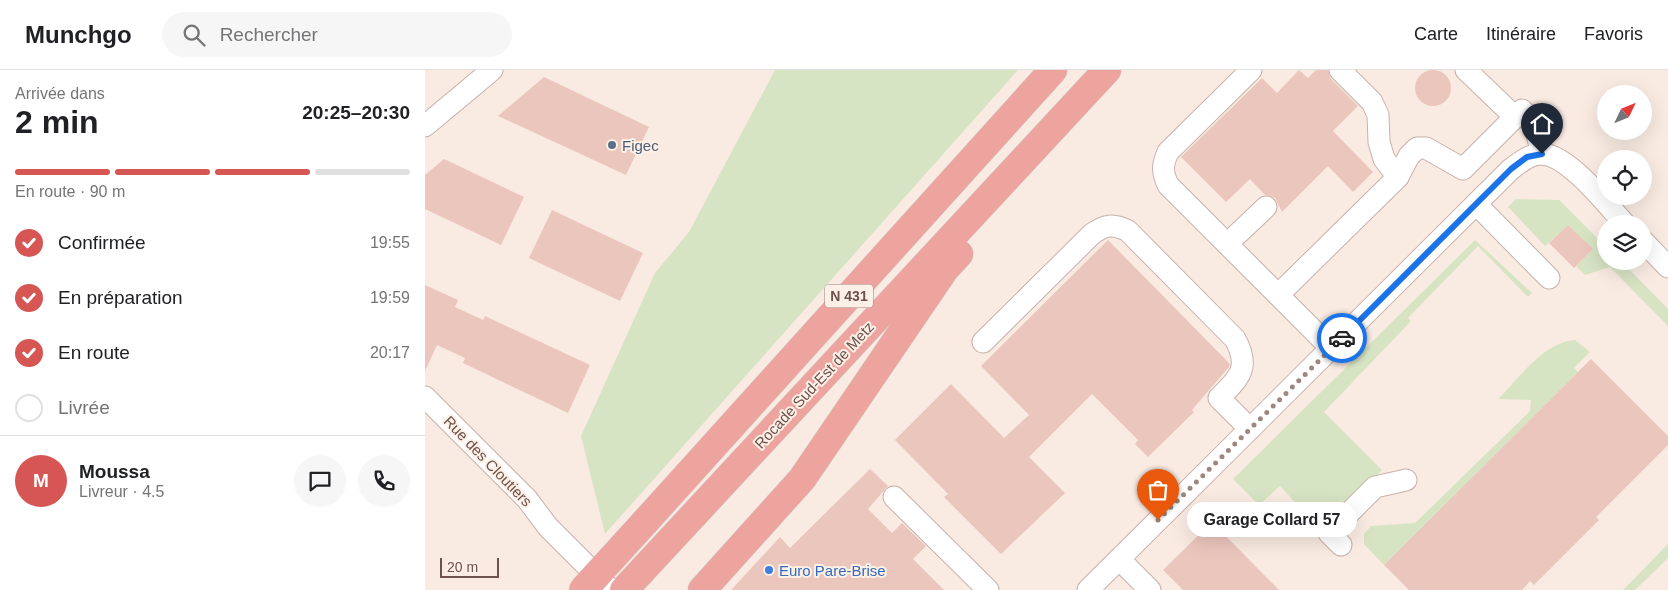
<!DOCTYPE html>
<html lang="fr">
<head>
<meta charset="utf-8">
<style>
	body { margin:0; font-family:Helvetica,sans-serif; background:#f6f6f6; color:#202124; height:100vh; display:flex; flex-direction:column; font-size:19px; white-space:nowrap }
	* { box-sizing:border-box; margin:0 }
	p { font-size:16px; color:#757577 }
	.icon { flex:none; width:28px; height:28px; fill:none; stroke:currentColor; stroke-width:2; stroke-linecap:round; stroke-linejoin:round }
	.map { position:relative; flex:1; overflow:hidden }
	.details { display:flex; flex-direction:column; background:#fff; width:425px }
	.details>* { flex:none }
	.needle { width:32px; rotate:47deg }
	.controls { position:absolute; left:1172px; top:15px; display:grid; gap:10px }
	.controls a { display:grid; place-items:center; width:55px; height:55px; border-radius:50%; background:#fff; box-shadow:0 5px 20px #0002; font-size:25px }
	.scale { position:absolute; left:15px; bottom:12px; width:59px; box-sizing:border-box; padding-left:5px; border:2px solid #6d514b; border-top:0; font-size:14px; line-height:18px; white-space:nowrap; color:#6d514b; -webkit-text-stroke:4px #fdf0e7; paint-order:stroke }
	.pin { position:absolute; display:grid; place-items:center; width:42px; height:42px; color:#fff; margin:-51px -21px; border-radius:50% 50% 50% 0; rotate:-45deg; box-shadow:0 0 5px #0007 }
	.pin .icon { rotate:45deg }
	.courier { position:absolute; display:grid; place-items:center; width:50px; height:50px; margin:-25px; border:4px solid #1a73e8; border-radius:50%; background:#fff; color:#222; box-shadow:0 1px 6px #0007 }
	.bubble { position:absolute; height:35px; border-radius:18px; background:#fff; box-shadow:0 5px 20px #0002; font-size:16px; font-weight:600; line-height:35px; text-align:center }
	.summary em { font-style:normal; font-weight:600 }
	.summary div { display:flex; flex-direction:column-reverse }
	.summary { display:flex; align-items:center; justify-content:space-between; height:85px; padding:0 15px }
	h1 { font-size:32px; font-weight:600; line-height:38px }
	.bar { display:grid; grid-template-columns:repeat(4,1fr); gap:8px 5px; align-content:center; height:60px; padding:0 15px }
	.bar i { height:6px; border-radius:4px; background:#e0e0e0 }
	.bar .selected { background:#d65654 }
	.bar p { grid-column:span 4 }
	.line { display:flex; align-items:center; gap:12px; padding:0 15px; border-top:1px solid #e0e0e0 }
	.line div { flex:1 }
	.round { display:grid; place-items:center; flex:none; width:52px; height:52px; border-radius:26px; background:#f6f6f6 }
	ol { padding:0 15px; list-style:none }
	li { display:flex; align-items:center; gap:15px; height:55px }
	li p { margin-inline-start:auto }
	li .icon { padding:5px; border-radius:50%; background:#d65654; color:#fff; stroke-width:4 }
	li:last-child { color:#757577 }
	li i { width:28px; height:28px; border:2px solid #e0e0e0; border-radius:50% }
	header { display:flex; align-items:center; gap:30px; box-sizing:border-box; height:70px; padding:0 25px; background:#fff; border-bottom:1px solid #e0e0e0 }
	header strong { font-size:24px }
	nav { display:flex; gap:28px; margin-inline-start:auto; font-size:18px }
	.search { width:350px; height:45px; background:#f6f6f6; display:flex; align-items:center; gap:12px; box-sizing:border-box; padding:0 18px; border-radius:28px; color:#757577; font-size:19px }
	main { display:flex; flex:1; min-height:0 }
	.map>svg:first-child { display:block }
	.green { fill:#d7e4c3 }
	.building { fill:#ebc6bd }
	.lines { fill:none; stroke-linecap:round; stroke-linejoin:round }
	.minor-casing { stroke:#c8b2aa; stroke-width:23 }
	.highway-casing { stroke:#d3cbc9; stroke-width:29 }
	.minor { stroke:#fff; stroke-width:21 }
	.highway { stroke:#eda49f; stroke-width:28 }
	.highway-bridge-casing { stroke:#d3cbc9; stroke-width:29; stroke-linecap:butt }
	.highway-bridge { stroke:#eda49f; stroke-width:28 }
	.done { stroke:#9e8780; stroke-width:5; stroke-dasharray:0 9 }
	.route { stroke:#1a73e8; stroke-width:6 }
	.service-dot { fill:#5c6f8a; stroke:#fdf0e7; stroke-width:2 }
	.shop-dot { fill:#3f7fe0; stroke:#fdf0e7; stroke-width:2 }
	.labels { text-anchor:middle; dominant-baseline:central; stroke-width:4; stroke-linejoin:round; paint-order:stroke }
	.shield { fill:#fdf0e7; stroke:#98817a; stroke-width:1 }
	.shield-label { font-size:14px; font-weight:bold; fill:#6d514b }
	.service-label { font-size:15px; fill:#4e5e75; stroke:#fdf0e7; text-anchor:start }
	.street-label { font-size:15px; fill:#6d514b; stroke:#fdf0e7 }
	.shop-label { font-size:15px; fill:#366cbe; stroke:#fdf0e7; text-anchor:start }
</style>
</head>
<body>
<header>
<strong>Munchgo</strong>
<div class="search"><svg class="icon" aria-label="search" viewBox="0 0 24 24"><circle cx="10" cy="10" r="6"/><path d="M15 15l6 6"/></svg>Rechercher</div>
<nav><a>Carte</a><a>Itinéraire</a><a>Favoris</a></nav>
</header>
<main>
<section class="details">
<div class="summary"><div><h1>2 min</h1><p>Arrivée dans</p></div><em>20:25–20:30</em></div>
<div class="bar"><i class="selected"></i><i class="selected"></i><i class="selected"></i><i></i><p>En route · 90 m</p></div>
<ol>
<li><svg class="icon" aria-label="check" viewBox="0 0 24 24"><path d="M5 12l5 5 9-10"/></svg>Confirmée<p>19:55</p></li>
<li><svg class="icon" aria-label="check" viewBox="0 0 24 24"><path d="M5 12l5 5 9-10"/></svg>En préparation<p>19:59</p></li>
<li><svg class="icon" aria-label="check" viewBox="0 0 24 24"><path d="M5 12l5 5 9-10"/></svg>En route<p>20:17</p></li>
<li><i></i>Livrée</li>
</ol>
<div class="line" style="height:90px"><b class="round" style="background:#d65654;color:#fff">M</b><div><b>Moussa</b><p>Livreur · 4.5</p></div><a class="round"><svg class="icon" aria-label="chat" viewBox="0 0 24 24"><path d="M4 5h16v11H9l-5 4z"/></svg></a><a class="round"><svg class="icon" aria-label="phone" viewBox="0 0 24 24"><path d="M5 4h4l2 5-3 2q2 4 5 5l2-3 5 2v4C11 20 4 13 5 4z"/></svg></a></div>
</section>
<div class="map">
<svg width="1243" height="520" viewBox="0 0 1243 520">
	<rect width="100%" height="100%" fill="#f9ebe2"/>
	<g class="green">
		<polygon points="350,0 593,0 180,464 156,366 230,203 264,162"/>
		<polygon points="1091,129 1134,130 1181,177 1181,191 1196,191 1243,239 1243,256 1185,197 1160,205 1151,196 1167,180 1143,155 1120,176 1083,137"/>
		<polygon points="1050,170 1107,223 1103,227 1053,176 983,248 986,251 899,342 957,400 899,458 892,456 855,416 834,435 808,409"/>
		<path d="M1150 270 1165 282 1149 298 1153 302 959 495 939 474V464L946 456 990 453 1105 341 1106 330 1073 329C1094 308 1119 272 1150 270Z"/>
		<polygon points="1243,474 1243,488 1210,520 1198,520"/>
	</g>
	<g class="building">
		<polygon points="874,0 883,8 891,0 903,0 906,9 933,36 908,61 948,102 928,122 903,96 857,142 850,128 840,125 825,109 801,132 756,87 837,8 852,23"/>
		<circle cx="1008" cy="18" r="18"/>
		<polygon points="119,7 224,57 201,105 73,46"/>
		<polygon points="19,89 99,127 76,175 0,139 0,105"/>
		<polygon points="127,140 218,183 195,231 104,188"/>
		<polygon points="1143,155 1168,179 1149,198 1124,173"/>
		<polygon points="683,170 805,294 804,297 767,340 769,342 723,387 710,374 713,370 667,324 604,387 640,423 576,484 519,427 523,424 470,370 526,314 579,368 604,345 556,296"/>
		<polygon points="0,215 33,230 30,237 58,250 60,246 165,295 143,343 38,293 40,288 12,275 0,301"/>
		<polygon points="1166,289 1243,366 1243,375 1171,447 1174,450 1109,515 1105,511 1097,520 984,520 959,495"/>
		<polygon points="445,399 463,416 443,439 467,463 477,453 501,476 488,489 519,520 306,520 355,467 365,478"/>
		<polygon points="787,452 854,520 758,520 738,500"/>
	</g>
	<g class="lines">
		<g class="minor-casing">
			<g id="minor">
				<path d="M826 0 743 82C737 95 737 102 743 115L906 278"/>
				<polyline points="1090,47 1097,40 1109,53 1117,84"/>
				<polyline points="0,56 67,0"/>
				<polyline points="973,107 984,86 992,78 1001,78 1038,99 1090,47 1041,0"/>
				<polyline points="1051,134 1124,208"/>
				<polyline points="1219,172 1243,197"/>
				<polyline points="802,174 841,137"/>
				<polyline points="853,225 973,107 959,89 954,72 953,45 947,32 915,0"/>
				<path d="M558 272 667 164C680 155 688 153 703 161L810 269C826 298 814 308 794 328L825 359"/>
				<polyline points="0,327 102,429 123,457 186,520"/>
				<polyline points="469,427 563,520"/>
				<polyline points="916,475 904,463 950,417 981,410"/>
				<polyline points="694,489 725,520"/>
				<path d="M663 520 1086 99C1096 92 1106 83 1118 84 1144 86 1182 135 1200 154"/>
			</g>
		</g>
		<g class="highway-casing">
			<g id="highway">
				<polyline points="220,452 628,0"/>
				<polyline points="199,520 682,0"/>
				<polyline points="277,520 377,409 520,199 534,184"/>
			</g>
		</g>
		<use href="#minor" class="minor"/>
		<use href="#highway" class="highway"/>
		<g class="highway-bridge-casing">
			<polyline id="highway-bridge" points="158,520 220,452"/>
		</g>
		<use href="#highway-bridge" class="highway-bridge"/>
	</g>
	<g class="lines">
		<polyline class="done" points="733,450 917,268"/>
		<polyline class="route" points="917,268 1086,99 1102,87 1117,84"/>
	</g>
	<circle class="service-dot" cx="187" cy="75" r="5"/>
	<circle class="shop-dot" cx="344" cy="500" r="5"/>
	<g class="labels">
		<rect class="shield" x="400" y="214.5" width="48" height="23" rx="4"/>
		<g class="shield-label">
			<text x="424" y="226">N 431</text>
		</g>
		<g class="service-label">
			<text x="197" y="75">Figec</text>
		</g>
		<g class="street-label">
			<text transform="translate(389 315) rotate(-47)">Rocade Sud-Est de Metz</text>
			<text transform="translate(63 391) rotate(46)">Rue des Cloutiers</text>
		</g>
		<g class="shop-label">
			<text x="354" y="500">Euro Pare-Brise</text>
		</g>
	</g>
</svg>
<div class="controls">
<a><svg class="needle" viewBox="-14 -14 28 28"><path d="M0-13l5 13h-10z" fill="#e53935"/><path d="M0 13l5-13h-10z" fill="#757577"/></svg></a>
<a><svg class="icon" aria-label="locate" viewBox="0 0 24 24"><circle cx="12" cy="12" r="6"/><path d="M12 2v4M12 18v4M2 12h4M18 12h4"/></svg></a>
<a><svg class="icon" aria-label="layers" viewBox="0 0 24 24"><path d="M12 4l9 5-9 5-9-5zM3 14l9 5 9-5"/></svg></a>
</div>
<div class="scale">20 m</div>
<div class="pin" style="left:733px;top:450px;background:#ea580c"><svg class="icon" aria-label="bag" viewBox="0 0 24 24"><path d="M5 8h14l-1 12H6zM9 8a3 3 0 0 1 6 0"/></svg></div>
<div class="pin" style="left:1117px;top:84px;background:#1f2937"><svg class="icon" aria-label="home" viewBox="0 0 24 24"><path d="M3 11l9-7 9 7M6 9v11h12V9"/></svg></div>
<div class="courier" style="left:917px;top:268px"><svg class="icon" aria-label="car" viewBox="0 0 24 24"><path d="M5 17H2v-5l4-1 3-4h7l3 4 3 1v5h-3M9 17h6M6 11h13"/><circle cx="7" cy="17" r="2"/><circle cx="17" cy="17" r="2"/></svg></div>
<div class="bubble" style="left:762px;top:432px;width:170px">Garage Collard 57</div>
</div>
</main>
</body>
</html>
